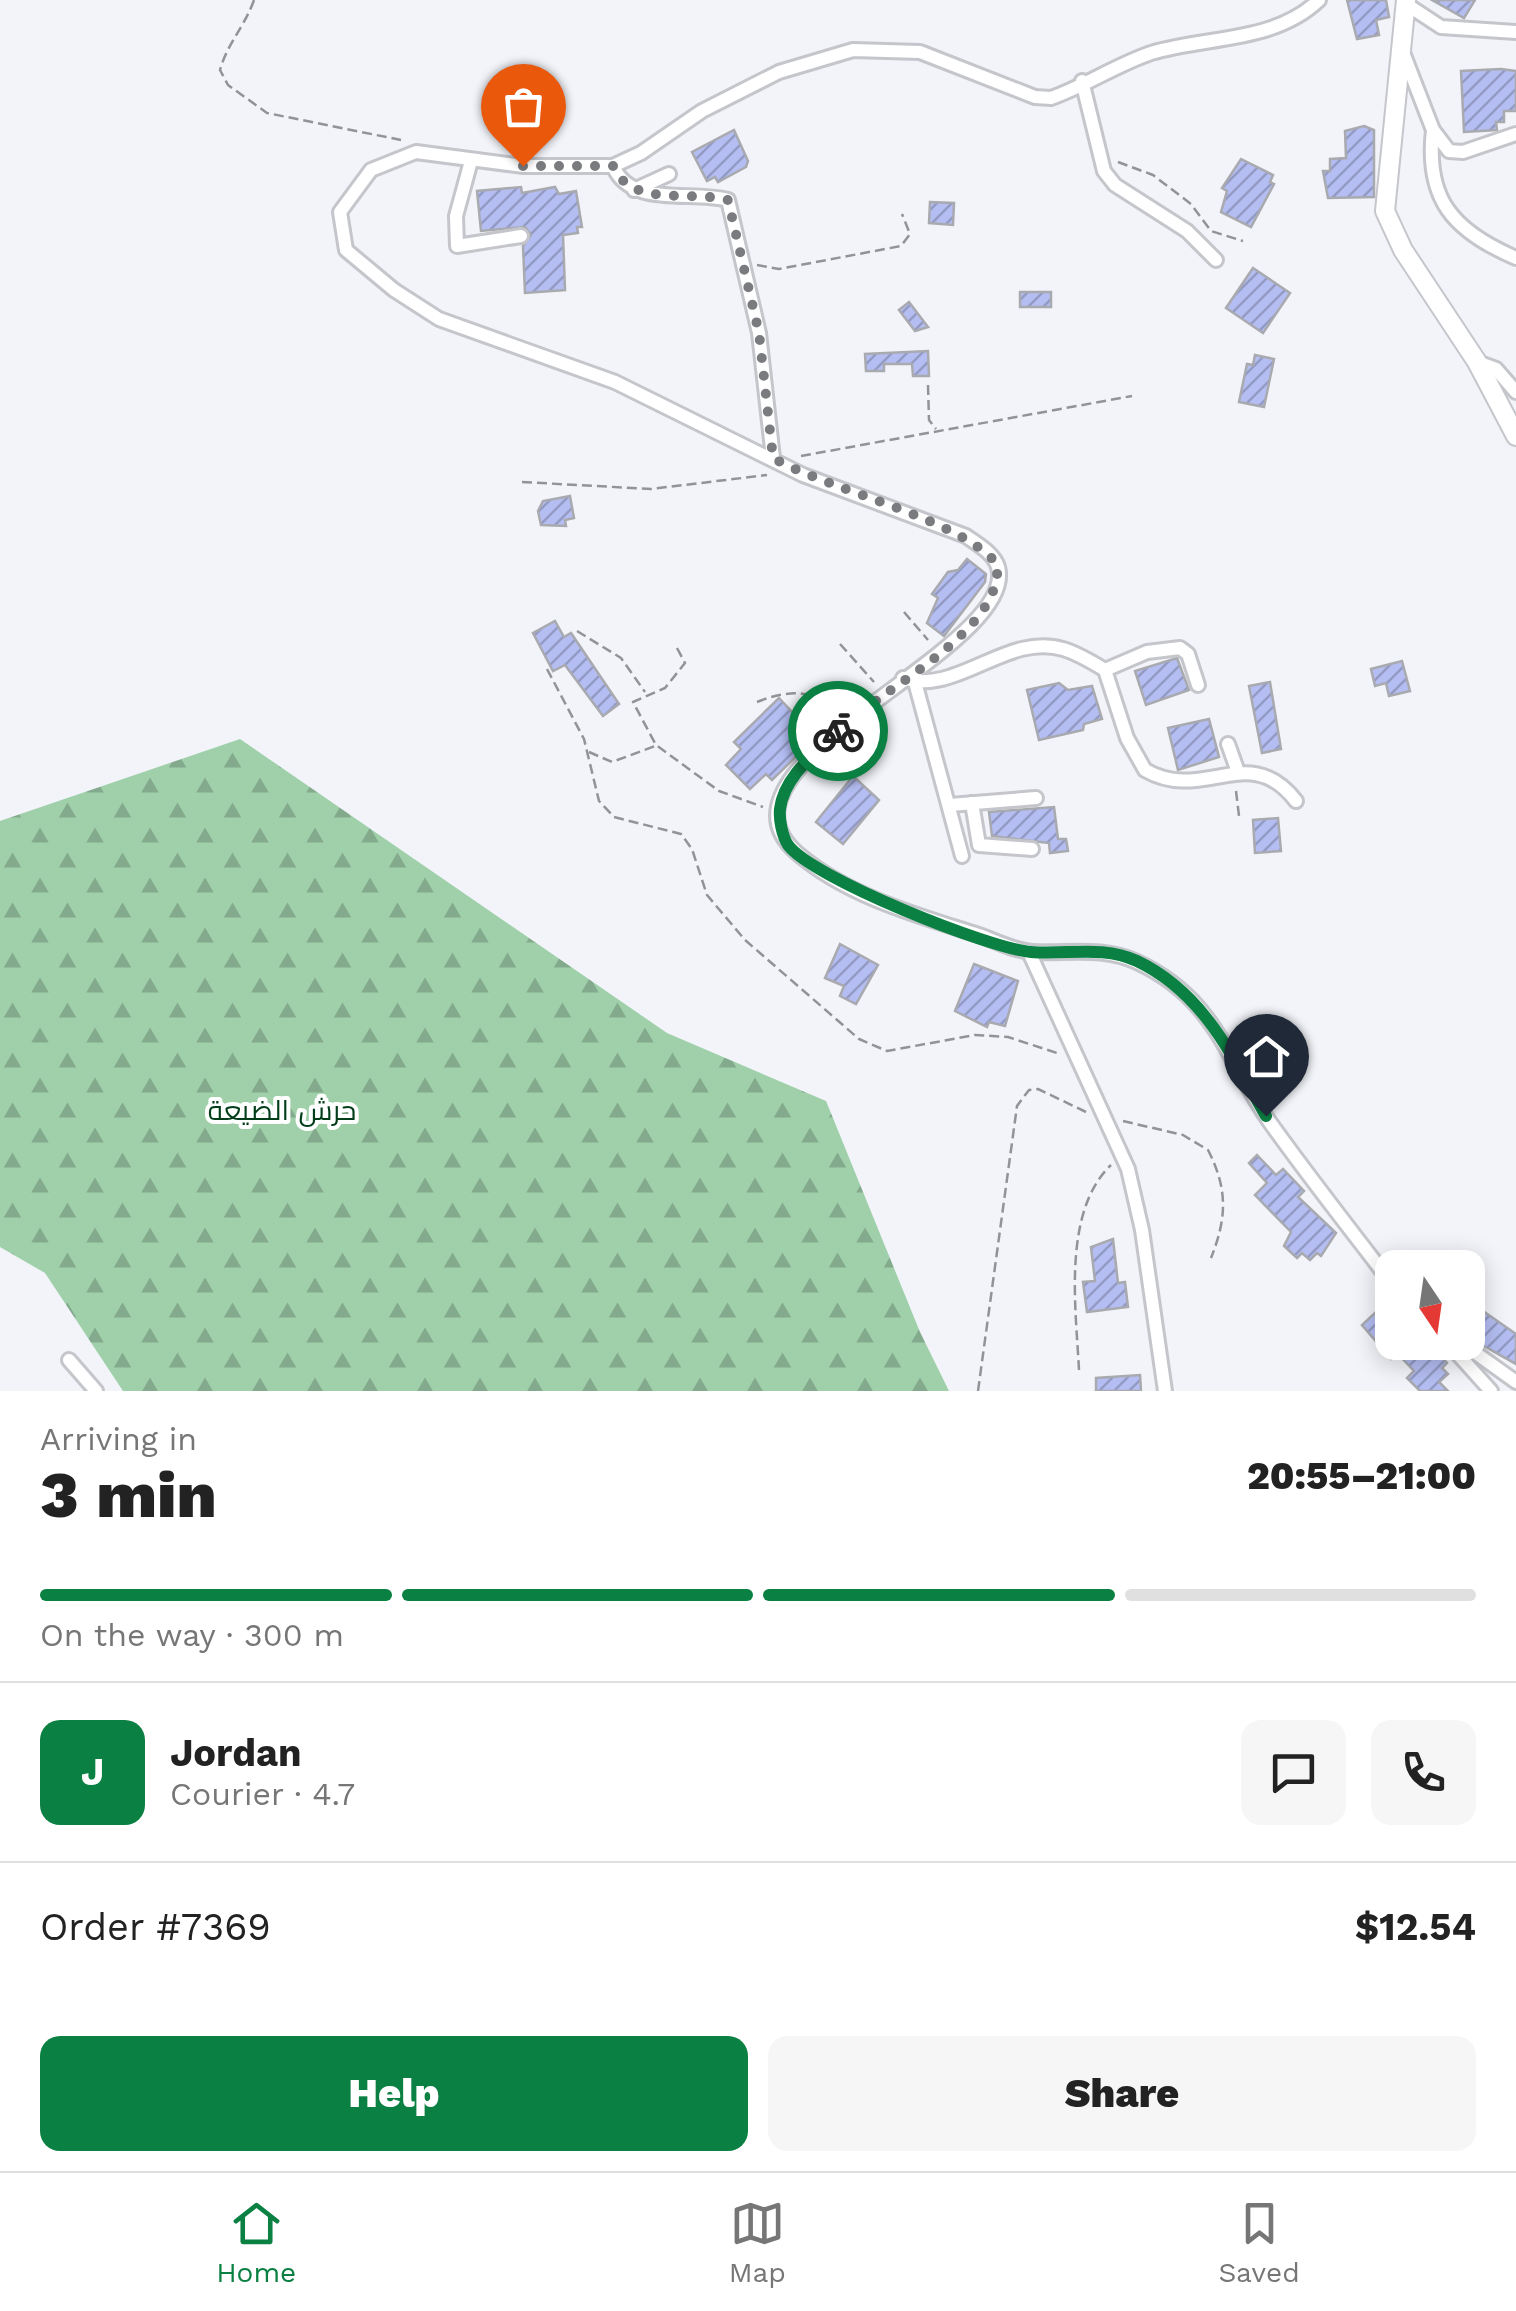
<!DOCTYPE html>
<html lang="en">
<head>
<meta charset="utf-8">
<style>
	body { margin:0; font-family:"Work Sans",Cairo,sans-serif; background:#f6f6f6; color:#222; height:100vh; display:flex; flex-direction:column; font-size:38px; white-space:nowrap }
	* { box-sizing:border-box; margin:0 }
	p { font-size:32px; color:#767676 }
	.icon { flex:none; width:55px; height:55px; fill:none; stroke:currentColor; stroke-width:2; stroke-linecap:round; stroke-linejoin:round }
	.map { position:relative; height:1391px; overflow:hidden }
	.details { display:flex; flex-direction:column; background:#fff; flex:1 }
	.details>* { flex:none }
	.needle { width:65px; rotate:167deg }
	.tools { position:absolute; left:1375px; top:1250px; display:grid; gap:20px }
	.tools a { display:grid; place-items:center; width:110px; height:110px; border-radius:20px; background:#fff; box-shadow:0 5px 25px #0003; font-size:50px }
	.pin { position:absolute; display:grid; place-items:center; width:85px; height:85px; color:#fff; margin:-102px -42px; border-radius:50% 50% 50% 0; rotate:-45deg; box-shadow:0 0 10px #0007 }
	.pin .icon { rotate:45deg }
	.courier { position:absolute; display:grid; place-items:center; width:100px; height:100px; margin:-50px; border:8px solid #0b8043; border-radius:50%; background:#fff; color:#222; box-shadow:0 2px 12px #0007 }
	.head em { font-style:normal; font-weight:800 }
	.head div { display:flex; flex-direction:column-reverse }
	.head { display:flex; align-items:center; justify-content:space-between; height:170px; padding:0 40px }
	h1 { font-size:65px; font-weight:800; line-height:75px }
	.bar { display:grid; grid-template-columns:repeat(4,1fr); gap:15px 10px; align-content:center; height:120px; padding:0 40px }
	.bar i { height:12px; border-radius:8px; background:#e0e0e0 }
	.bar .on { background:#0b8043 }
	.bar p { grid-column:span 4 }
	.line { display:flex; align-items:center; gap:25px; padding:0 40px; border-top:2px solid #e0e0e0 }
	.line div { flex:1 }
	.round { display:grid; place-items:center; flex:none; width:105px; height:105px; border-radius:20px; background:#f6f6f6 }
	.button { display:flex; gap:20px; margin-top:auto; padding:20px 40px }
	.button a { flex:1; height:115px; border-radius:20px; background:#0b8043; color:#fff; font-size:40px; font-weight:800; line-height:115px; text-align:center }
	.button a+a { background:#f6f6f6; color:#222 }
	.dock { display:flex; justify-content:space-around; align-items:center; height:140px; border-top:2px solid #e0e0e0; background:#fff; font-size:28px; color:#767676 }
	.dock a { display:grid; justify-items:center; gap:5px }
	.dock .on { color:#0b8043 }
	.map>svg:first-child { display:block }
	.forest { fill:url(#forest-firs) }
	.building { fill:url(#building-hatch); stroke:#a9aab0; stroke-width:2.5 }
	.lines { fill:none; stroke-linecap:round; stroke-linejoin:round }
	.street-casing { stroke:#c5c6cc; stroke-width:18 }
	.secondary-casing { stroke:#c5c6cc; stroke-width:22 }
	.path { stroke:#929397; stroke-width:2.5; stroke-dasharray:10 5; stroke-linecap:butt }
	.street { stroke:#fff; stroke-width:12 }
	.secondary { stroke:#fff; stroke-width:18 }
	.done { stroke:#7a7b7e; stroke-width:10; stroke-dasharray:0 18 }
	.route { stroke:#0b8043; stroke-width:12 }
	.labels { text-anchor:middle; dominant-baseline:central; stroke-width:8; stroke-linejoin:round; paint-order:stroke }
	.park-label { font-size:28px; fill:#023d1a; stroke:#fff }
</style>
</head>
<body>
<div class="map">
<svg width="1516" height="1391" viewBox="0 0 1516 1391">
	<defs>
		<pattern id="forest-firs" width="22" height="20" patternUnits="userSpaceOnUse" patternTransform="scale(2.5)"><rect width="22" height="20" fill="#9fd0aa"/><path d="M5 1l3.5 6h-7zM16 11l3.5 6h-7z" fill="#83aa8c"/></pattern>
		<pattern id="building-hatch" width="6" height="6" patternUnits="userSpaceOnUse" patternTransform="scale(2.5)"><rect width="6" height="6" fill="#b4bef2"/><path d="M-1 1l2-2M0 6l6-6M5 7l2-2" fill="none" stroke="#939bc5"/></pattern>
	</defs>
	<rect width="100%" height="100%" fill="#f2f4f9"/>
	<polygon class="forest" points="240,739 667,1033 826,1101 920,1332 949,1391 123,1391 45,1273 0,1247 0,821"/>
	<g class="building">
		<polygon points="1347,0 1386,0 1389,17 1376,20 1379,35 1357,39"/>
		<polygon points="1432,0 1475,0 1464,18"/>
		<polygon points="1501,69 1516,71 1516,111 1504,111 1504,122 1496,122 1497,130 1464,132 1461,71"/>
		<polygon points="1364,126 1374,130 1374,197 1328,198 1323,171 1330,171 1330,159 1346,158 1345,131"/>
		<polygon points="734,130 748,161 746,167 718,182 715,177 707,181 692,152"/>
		<polygon points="1241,159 1273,175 1270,182 1274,184 1251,227 1221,212 1227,191 1222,188"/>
		<polygon points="521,187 522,193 555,187 559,194 576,191 582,227 577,227 578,233 563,235 565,290 525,293 523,246 531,235 525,227 481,231 477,191"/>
		<polygon points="930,202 954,203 953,225 929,223"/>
		<polygon points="1253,268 1290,293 1263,333 1226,308"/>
		<rect x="1020" y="292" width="31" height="15"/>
		<polygon points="909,302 928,327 915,331 899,310"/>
		<polygon points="928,351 929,376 913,376 912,364 884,364 884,371 866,371 865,354"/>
		<polygon points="1255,355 1274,359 1264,407 1239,402 1247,364 1253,365"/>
		<polygon points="570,496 574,518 565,520 566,526 541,525 538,511 543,501"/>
		<polygon points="967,559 986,574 985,582 944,636 927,623 938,598 932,594 948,572 958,570"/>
		<polygon points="555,621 564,637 571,633 619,704 603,716 565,665 553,671 533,633"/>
		<polygon points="1177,658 1189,690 1146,705 1135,671"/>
		<polygon points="1402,661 1410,691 1389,696 1386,683 1375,686 1371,669"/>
		<polygon points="1270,682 1281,749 1262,753 1249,686"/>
		<polygon points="1059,683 1068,690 1092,686 1102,719 1084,724 1083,730 1039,740 1027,690"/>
		<polygon points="779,698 795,715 801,709 814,722 808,728 816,737 772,780 766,774 750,789 726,765 741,749 734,742"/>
		<polygon points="1209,719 1219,757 1178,770 1168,728"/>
		<polygon points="853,776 879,800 843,844 816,822"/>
		<polygon points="1054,807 1058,839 1066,839 1068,851 1050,853 1049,843 992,836 989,812"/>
		<polygon points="1278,818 1281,851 1255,853 1253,820"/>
		<polygon points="840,944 878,965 856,1004 840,996 844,986 825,978"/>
		<polygon points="974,964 1018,981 1005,1026 989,1022 987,1027 955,1011"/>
		<polygon points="1257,1155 1276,1175 1283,1169 1304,1191 1298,1197 1336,1233 1321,1256 1317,1253 1310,1260 1302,1253 1297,1258 1284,1246 1291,1232 1255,1195 1267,1183 1249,1163"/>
		<polygon points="1113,1239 1118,1283 1125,1282 1128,1307 1087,1312 1083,1282 1095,1281 1091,1247"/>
		<polygon points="1392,1306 1392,1342 1420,1342 1430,1354 1435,1349 1447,1363 1442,1368 1448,1374 1439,1382 1448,1391 1420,1391 1407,1378 1414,1371 1397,1353 1391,1359 1362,1325 1376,1312 1381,1317"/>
		<polygon points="1483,1311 1516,1334 1516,1364 1468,1337"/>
		<polygon points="1140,1375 1141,1391 1096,1391 1096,1378"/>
	</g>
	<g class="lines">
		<g class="street-casing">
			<g id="street">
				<path d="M1319 0C1274 43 1207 36 1151 53 1116 65 1085 86 1051 98L1035 97 920 52 853 50 779 72 702 111 641 153 613 166H523L416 152 371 170 340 212 346 250 394 290 439 319 615 382 803 475 966 536C977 544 994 553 998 567 1021 649 695 764 797 853 848 897 919 916 982 936 997 942 1016 951 1032 952 1068 954 1102 946 1137 962 1216 999 1225 1057 1269 1121 1308 1176 1351 1230 1392 1284"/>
				<polyline points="1406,4 1441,27 1516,32"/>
				<polyline points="1402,50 1433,130 1449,151 1463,152 1516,134"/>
				<polyline points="1082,81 1104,171 1115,185 1187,231 1216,260"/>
				<path d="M1433 130C1425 199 1453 231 1516 258"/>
				<polyline points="471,161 456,216 457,246 521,236"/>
				<path d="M613 166C631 208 690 190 728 200L759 333 773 458"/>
				<polyline points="634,190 669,174"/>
				<polyline points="1477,362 1496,369 1516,392"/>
				<polyline points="1105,670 1147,652 1180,648 1188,654 1198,685"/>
				<path d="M903 678C957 696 1007 632 1063 649 1077 653 1092 662 1105 670L1127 738 1145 770C1204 804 1249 740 1296 801"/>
				<polyline points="915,682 962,856"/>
				<polyline points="1228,744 1238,772"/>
				<polyline points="972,803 979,845 1032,849"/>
				<polyline points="950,805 1036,798"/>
				<polyline points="1029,952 1128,1169 1142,1230 1165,1391"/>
				<polyline points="1447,1342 1491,1391"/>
				<polyline points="1477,1354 1516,1382"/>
				<polyline points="69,1360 96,1391"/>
			</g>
		</g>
		<g class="secondary-casing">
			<polyline id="secondary" points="1406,0 1385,211 1403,250 1477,362 1516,436"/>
		</g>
		<g class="path">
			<path d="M254 0C245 26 227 44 220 70L228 85 267 113 401 140"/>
			<polyline points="1118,162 1153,175 1191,204 1211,231 1243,241"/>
			<polyline points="757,265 779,269 901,246 910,234 902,214"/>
			<polyline points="928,385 929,420 936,429"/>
			<polyline points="801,456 1132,396"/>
			<polyline points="522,482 651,489 767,475"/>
			<polyline points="904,612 928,640"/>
			<polyline points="577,631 621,658 645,692"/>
			<polyline points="840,644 874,682"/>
			<polyline points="677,648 685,663 665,688 633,702 656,745 719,791 763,807"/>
			<polyline points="547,669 584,739 599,801 614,817 681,834 692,849 707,895 745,940 859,1039 887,1051 975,1035 1008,1037 1060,1054"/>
			<path d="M757 702C787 690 816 687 838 715"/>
			<polyline points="589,752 612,762 655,746"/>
			<polyline points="1236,791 1239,816"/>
			<path d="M1123 1121 1183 1135 1208 1150C1228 1189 1227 1218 1211 1258"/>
			<path d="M1079 1370C1076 1309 1062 1212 1111 1165"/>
			<polyline points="978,1391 1017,1106 1029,1090 1038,1089 1086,1112"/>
		</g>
		<use href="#street" class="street"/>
		<use href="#secondary" class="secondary"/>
	</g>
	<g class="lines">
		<path class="done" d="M523 166H613C631 208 690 190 728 200L759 333 773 458C832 491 960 519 997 564 1004 631 882 688 838 731"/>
		<path class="route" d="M838 731C816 753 784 776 780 809 779 819 782 836 788 845 812 878 990 949 1031 952 1068 955 1102 945 1137 961 1204 993 1232 1056 1266 1116"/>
	</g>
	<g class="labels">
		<g class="park-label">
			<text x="282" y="1110">حرش الضيعة</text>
		</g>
	</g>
</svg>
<div class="tools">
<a><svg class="needle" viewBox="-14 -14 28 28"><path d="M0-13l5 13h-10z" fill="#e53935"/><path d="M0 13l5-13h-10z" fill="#767676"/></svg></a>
</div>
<div class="pin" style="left:523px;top:166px;background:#ea580c"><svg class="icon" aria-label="bag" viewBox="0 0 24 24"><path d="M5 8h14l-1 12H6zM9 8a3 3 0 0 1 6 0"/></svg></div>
<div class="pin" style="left:1266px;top:1116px;background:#1f2937"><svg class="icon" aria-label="home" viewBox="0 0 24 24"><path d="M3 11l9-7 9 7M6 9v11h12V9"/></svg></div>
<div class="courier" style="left:838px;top:731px"><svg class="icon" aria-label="bike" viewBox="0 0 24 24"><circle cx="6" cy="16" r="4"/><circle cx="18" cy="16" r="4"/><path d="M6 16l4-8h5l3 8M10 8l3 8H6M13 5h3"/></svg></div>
</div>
<section class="details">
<div class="head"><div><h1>3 min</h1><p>Arriving in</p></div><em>20:55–21:00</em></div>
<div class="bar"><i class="on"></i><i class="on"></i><i class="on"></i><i></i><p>On the way · 300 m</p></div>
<div class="line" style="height:180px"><b class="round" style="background:#0b8043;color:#fff">J</b><div><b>Jordan</b><p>Courier · 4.7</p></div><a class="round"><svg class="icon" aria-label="chat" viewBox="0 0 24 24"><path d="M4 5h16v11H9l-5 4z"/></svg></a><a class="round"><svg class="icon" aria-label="phone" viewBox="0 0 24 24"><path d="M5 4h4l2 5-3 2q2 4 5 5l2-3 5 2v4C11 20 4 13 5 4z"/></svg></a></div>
<div class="line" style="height:130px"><div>Order #7369</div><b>$12.54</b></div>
<div class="button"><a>Help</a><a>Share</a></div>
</section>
<nav class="dock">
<a class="on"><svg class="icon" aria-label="home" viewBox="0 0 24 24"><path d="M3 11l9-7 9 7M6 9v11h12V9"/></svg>Home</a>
<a><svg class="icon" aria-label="map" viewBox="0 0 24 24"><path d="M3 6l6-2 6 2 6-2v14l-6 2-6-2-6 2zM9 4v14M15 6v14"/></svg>Map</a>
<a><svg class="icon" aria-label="saved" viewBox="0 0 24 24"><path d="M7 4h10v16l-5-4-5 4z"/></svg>Saved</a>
</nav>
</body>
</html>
